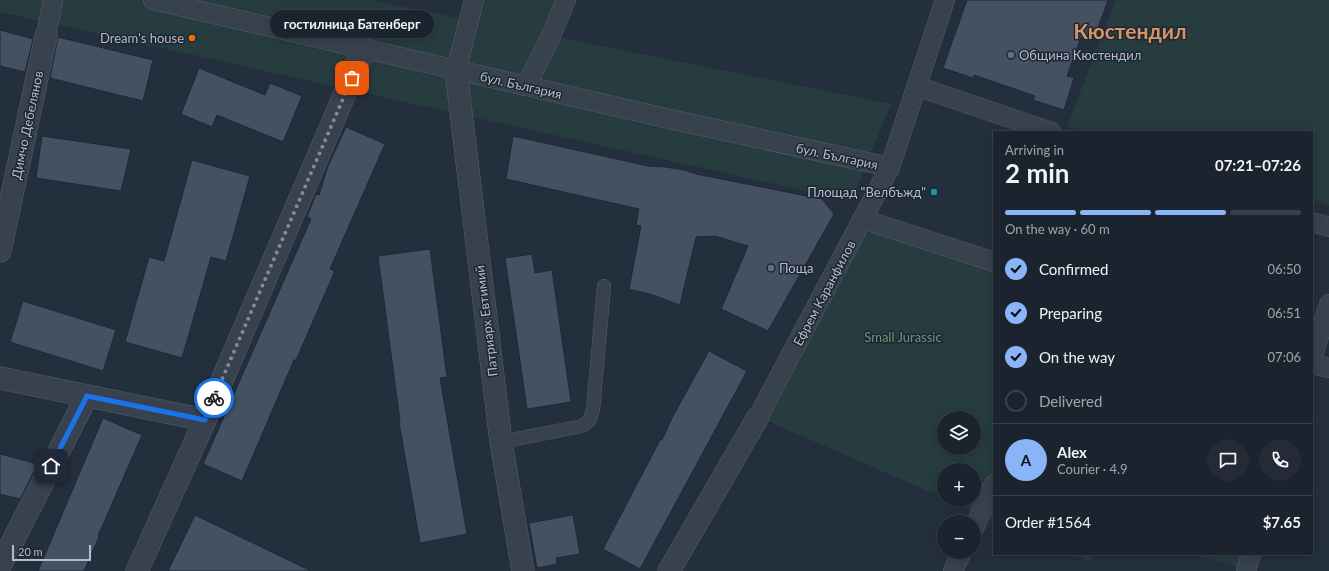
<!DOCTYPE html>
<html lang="en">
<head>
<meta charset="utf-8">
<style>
	body { margin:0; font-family:Lato,sans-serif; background:#242b36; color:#f1f3f6; height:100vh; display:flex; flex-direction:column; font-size:15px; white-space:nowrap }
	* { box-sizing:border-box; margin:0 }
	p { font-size:13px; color:#a0a4aa }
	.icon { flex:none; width:22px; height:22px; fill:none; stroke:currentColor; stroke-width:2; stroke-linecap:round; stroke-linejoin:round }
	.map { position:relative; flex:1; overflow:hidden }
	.panel { position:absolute; left:993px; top:131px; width:320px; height:424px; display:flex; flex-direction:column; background:#1b232e; border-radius:0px; box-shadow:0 2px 10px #0003,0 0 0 1px #39404a }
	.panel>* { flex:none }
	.buttons { position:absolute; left:937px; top:411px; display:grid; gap:8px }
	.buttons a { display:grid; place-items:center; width:44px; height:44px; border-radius:50%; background:#1b232e; box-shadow:0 2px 10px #0003,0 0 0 1px #39404a; font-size:20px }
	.scale { position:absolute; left:12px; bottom:10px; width:79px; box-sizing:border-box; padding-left:4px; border:2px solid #b4bcc9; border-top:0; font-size:11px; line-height:14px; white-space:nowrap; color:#b4bcc9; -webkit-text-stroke:3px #1d2633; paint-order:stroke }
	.pin { position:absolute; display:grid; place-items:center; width:34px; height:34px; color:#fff; margin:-17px; border-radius:8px; box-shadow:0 2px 6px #0006 }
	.courier { position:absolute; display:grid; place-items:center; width:40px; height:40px; margin:-20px; border:3px solid #1a73e8; border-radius:50%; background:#fff; color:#222; box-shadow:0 1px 5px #0007 }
	.bubble { position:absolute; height:28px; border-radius:14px; background:#1b232e; box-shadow:0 2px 10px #0003,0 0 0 1px #39404a; font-size:13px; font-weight:700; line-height:28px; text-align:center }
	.overview em { font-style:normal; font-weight:700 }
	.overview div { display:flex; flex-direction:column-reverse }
	.overview { display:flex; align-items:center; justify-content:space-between; height:68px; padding:0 12px }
	h1 { font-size:26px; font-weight:700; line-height:30px }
	.bar { display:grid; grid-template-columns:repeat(4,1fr); gap:6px 4px; align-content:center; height:48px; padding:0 12px }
	.bar i { height:5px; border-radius:3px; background:#39404a }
	.bar .selected { background:#8ab4f8 }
	.bar p { grid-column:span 4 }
	.line { display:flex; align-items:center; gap:10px; padding:0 12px; border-top:1px solid #39404a }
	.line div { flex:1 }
	.round { display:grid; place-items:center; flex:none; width:42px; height:42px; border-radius:21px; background:#242b36 }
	ol { padding:0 12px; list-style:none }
	li { display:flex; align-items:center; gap:12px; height:44px }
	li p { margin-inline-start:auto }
	li .icon { padding:4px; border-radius:50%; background:#8ab4f8; color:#111; stroke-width:4 }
	li:last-child { color:#a0a4aa }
	li i { width:22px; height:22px; border:2px solid #39404a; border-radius:50% }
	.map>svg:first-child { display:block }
	.green { fill:#263c3f; fill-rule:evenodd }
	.building { fill:#455162; stroke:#1f2835 }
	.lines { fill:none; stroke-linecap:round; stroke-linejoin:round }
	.service-casing { stroke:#565f6c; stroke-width:14 }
	.pedestrian-casing { stroke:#565f6c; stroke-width:20 }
	.minor-casing { stroke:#565f6c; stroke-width:23 }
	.service { stroke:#38414e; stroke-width:13 }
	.pedestrian { stroke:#38414e; stroke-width:19 }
	.minor { stroke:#38414e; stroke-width:22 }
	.done { stroke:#828b98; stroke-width:4; stroke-dasharray:0 7.2 }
	.route { stroke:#1a73e8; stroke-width:5 }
	.food-dot { fill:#e8710a; stroke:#1d2633; stroke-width:1.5 }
	.service-dot { fill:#5c6f8a; stroke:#1d2633; stroke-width:1.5 }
	.culture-dot { fill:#0f9aa8; stroke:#1d2633; stroke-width:1.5 }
	.labels { text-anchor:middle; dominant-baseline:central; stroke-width:3; stroke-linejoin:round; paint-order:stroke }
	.poi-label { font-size:13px; fill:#b4bcc9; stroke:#1d2633; text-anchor:end }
	.street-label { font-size:13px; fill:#b4bcc9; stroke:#1d2633 }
	.park-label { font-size:13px; fill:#6b9a76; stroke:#1d2633 }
	.town-label { font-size:21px; font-weight:bold; fill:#d59563; stroke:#1d2633 }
</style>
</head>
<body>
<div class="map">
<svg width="1329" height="571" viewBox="0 0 1329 571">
	<rect width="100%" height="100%" fill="#242f3e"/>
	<g class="green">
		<polygon points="0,0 371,0 468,20 474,0 566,0 551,36 891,104 851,201 0,12"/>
		<polygon points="1116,0 1329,0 1329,205 1312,200 1312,132 1087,132 1067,126"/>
		<path d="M862 219 994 262V520L948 500H974V470H944V498L758 417ZM944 418H974V448H944Z"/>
		<polygon points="1073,554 1093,554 1090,562"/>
		<polygon points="1192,554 1251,554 1246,570"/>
	</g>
	<g class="building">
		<polygon points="967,0 1108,0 1093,42 1081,37 1067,76 1074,78 1064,110 1033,100 1035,96 974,75 973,78 943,68"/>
		<polygon points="0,30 33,39 25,72 0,66"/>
		<polygon points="58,37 153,60 143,101 50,78"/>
		<polygon points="199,68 265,95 270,83 302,96 283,142 217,115 212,127 181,114"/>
		<polygon points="346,127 385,144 330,269 335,271 296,360 294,360 242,481 203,464 311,219 307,217 316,194 319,195 328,166"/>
		<polygon points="42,136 131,149 121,191 36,178"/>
		<polygon points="513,136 648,166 665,167 684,170 696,174 822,199 834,214 768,331 721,309 748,246 715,236 696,237 680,305 653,295 629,289 641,226 636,225 639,209 506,179"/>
		<polygon points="192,160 250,176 226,261 211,257 182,358 125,342 149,257 164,261"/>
		<polygon points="430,249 447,377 440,378 467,534 420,543 399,422 400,421 378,256"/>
		<polygon points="532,254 535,273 552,270 571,402 527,409 505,258"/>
		<polygon points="23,301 116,330 103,371 10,342"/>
		<polygon points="709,351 747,371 640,569 603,549 660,440 662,440 674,414"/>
		<polygon points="103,418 142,435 98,536 99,537 84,571 38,571"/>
		<polygon points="0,454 38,464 20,499 0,494"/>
		<polygon points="195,515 311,571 168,571"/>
		<polygon points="573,515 580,554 556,558 557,564 537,568 529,523"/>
	</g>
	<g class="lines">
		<g class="service-casing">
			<polyline id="service" points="501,442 582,426 589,421 593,410 604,286"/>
		</g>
		<g class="pedestrian-casing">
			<g id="pedestrian">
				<polyline points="153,0 674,120 890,167"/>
				<polyline points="46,36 53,0"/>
				<polyline points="456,71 474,0"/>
				<polyline points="526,86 551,36 566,0"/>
				<polyline points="916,86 1051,132"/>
				<polyline points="862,219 994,262"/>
				<polyline points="1312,222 1329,227"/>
				<polyline points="1312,359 1329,304"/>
				<polyline points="1312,364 1329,368"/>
				<polyline points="758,417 890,167 945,0"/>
				<polyline points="974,528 994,484"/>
				<polyline points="953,571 962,552"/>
				<polyline points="1246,571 1251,554"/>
			</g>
		</g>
		<g class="minor-casing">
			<g id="minor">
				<polyline points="456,71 501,442 523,571"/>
				<polyline points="0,251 46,36"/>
				<polyline points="0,378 205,420"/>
				<polyline points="0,566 87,396"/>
				<polyline points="137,571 205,420 364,49"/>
				<polyline points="669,571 758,417"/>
			</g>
		</g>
		<use href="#service" class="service"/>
		<use href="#pedestrian" class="pedestrian"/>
		<use href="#minor" class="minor"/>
	</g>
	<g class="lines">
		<polyline class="done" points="214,398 352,78"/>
		<polyline class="route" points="51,466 87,396 205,420 214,398"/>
	</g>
	<circle class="food-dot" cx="192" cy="38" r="4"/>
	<g class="service-dot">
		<circle cx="1011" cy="55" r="4"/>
		<circle cx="771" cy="268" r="4"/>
	</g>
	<circle class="culture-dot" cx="934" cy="192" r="4"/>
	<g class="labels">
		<g class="poi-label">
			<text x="184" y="38">Dream's house</text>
			<text x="1019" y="55" text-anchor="start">Община Кюстендил</text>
			<text x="926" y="192">Площад "Велбъжд"</text>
			<text x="779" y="268" text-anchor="start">Поща</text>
		</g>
		<g class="street-label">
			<text transform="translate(521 85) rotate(13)">бул. България</text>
			<text transform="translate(27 125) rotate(-78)">Димчо Дебелянов</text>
			<text transform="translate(837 156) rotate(12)">бул. България</text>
			<text transform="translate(824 293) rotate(-62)">Ефрем Каранфилов</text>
			<text transform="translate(486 321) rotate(-97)">Патриарх Евтимий</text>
		</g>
		<g class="park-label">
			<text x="903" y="337">Small Jurassic</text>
		</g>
		<g class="town-label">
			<text x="1130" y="30">Кюстендил</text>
		</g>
	</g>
</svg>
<div class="buttons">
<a><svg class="icon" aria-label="layers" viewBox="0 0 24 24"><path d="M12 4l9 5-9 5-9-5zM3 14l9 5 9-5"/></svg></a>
<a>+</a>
<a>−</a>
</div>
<div class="scale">20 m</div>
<div class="pin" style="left:352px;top:78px;background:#ea580c"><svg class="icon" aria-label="bag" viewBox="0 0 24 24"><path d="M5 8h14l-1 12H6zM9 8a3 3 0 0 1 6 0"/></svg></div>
<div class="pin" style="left:51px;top:466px;background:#1f2937"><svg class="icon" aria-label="home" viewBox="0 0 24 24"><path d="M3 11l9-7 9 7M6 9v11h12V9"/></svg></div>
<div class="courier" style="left:214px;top:398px"><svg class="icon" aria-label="bike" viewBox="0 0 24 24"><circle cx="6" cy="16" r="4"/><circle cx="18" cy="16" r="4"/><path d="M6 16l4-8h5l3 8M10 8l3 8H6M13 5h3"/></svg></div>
<div class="bubble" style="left:270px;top:10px;width:164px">гостилница Батенберг</div>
<section class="panel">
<div class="overview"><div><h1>2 min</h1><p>Arriving in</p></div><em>07:21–07:26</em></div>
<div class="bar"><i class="selected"></i><i class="selected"></i><i class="selected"></i><i></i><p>On the way · 60 m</p></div>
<ol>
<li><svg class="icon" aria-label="check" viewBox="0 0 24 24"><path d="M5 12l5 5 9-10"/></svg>Confirmed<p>06:50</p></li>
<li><svg class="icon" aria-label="check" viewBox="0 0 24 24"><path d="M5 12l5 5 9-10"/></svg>Preparing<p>06:51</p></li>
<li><svg class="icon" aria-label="check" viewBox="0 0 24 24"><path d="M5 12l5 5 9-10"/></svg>On the way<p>07:06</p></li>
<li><i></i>Delivered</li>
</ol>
<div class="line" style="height:72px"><b class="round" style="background:#8ab4f8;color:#111">A</b><div><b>Alex</b><p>Courier · 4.9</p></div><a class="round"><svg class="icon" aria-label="chat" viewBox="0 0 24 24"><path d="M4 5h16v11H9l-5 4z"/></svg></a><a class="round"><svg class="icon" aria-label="phone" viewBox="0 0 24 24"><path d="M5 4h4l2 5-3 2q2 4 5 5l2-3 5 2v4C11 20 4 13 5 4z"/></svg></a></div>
<div class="line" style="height:52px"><div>Order #1564</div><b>$7.65</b></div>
</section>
</div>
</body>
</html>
